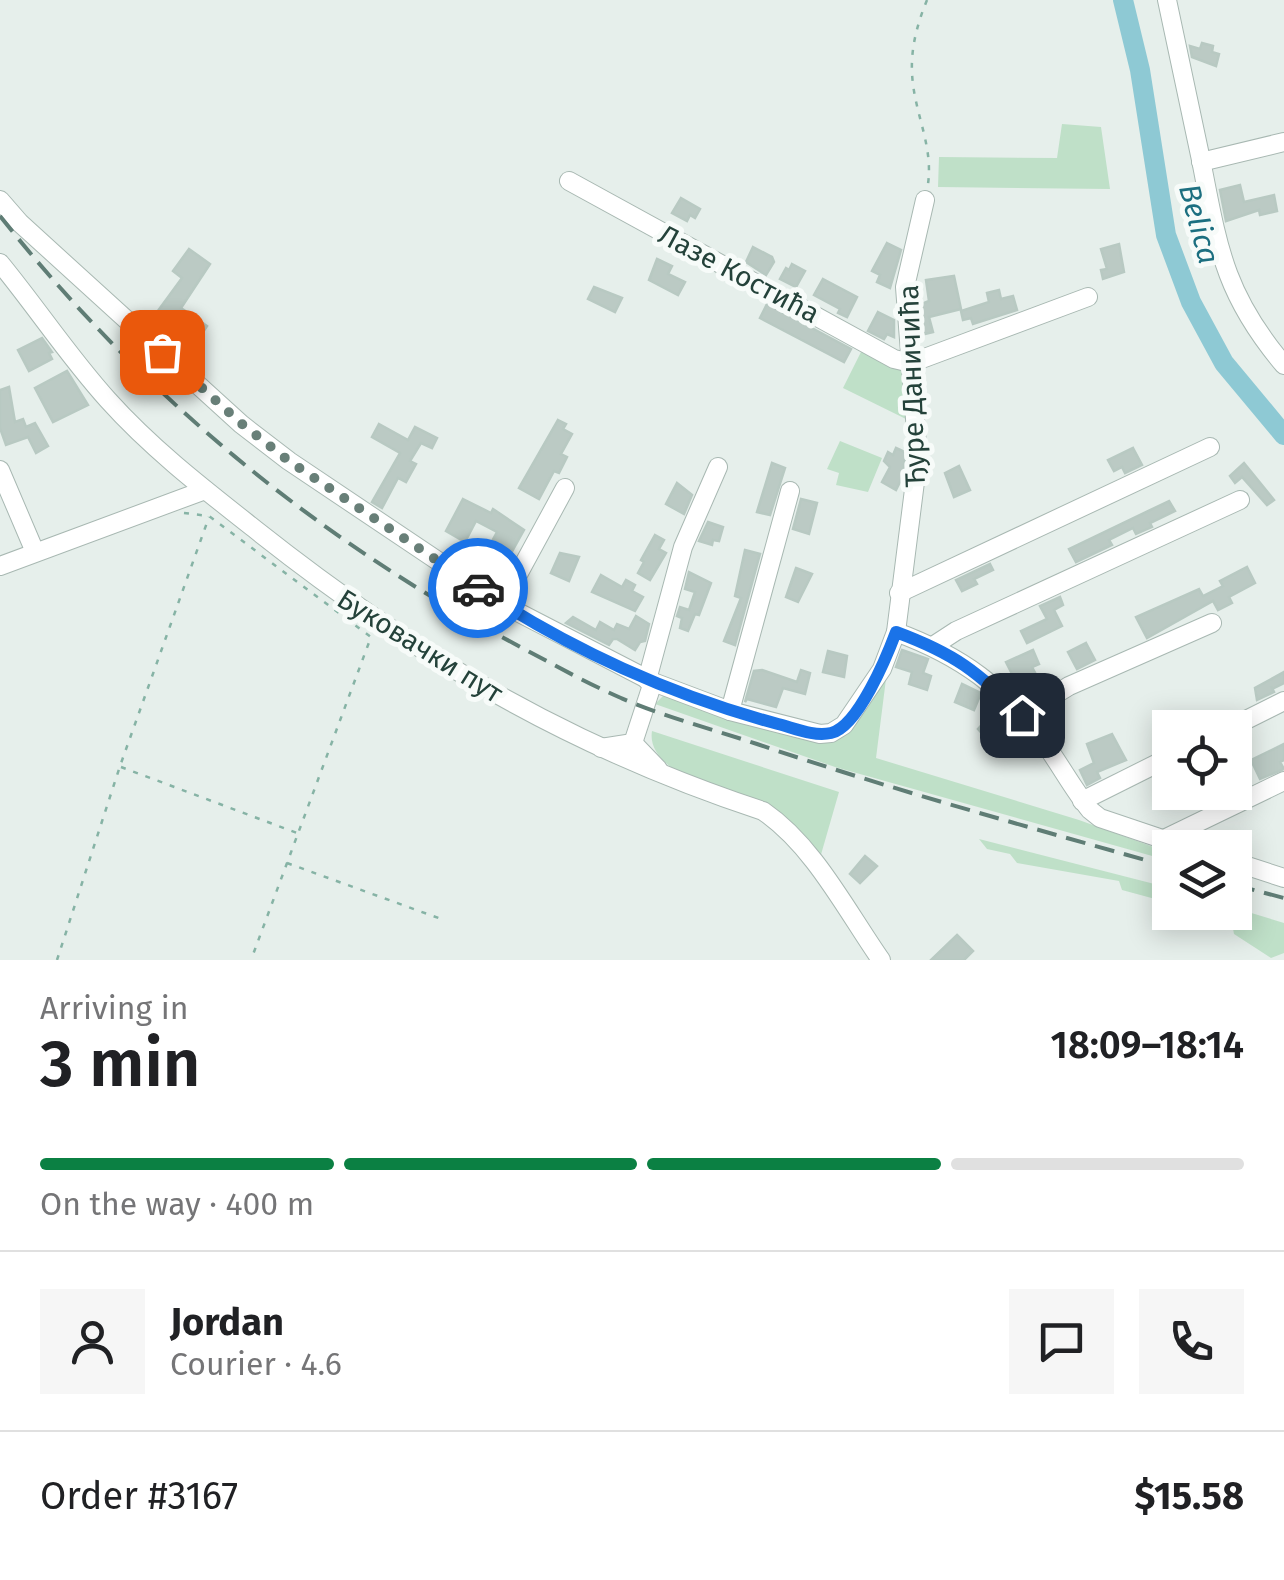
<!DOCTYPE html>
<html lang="en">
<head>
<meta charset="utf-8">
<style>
	body { margin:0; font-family:"Fira Sans",sans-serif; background:#f6f6f6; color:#202124; height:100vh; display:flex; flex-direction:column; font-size:38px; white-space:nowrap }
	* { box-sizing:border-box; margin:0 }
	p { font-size:32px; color:#757577 }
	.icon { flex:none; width:55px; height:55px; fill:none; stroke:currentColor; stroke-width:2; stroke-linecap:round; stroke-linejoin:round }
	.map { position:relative; height:960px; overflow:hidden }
	.details { display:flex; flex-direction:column; background:#fff; flex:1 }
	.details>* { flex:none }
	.buttons { position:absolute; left:1152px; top:710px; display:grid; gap:20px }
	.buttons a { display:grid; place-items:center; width:100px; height:100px; border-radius:0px; background:#fff; box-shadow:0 5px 25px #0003; font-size:50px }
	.pin { position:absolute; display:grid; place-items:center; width:85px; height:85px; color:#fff; margin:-42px; border-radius:20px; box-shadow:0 5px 15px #0006 }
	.courier { position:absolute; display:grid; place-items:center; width:100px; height:100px; margin:-50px; border:8px solid #1a73e8; border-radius:50%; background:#fff; color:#222; box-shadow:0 2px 12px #0007 }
	.summary em { font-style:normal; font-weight:600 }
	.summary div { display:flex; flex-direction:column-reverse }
	.summary { display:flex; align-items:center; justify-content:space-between; height:170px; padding:0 40px }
	h1 { font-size:65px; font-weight:600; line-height:75px }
	.bar { display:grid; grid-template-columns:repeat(4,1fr); gap:15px 10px; align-content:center; height:120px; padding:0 40px }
	.bar i { height:12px; border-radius:8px; background:#e0e0e0 }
	.bar .active { background:#0b8043 }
	.bar p { grid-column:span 4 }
	.line { display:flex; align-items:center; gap:25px; padding:0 40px; border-top:2px solid #e0e0e0 }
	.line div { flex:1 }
	.round { display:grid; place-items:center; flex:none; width:105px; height:105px; border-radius:0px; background:#f6f6f6 }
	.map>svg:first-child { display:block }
	.green { fill:#bfe0c8 }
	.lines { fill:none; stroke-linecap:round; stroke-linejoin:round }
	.river { stroke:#8ec9d4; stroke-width:20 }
	.building { fill:#bbcac4; stroke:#b8c9c2; stroke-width:2.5 }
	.minor-casing { stroke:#a8b8b2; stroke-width:20 }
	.path { stroke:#86b3a5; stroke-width:2.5; stroke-dasharray:5 8; stroke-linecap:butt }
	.minor { stroke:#fff; stroke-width:18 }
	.rail { stroke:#5f7d75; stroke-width:4; stroke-dasharray:20 10; stroke-linecap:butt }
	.done { stroke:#687f78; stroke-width:10; stroke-dasharray:0 18 }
	.route { stroke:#1a73e8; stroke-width:12 }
	.labels { text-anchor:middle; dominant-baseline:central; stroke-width:10; stroke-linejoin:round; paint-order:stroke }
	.street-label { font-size:28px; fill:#24423a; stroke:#f7fbf9 }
	.water-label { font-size:30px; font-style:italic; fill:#1c6f80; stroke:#f7fbf9 }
</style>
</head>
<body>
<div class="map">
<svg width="1284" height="960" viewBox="0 0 1284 960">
	<rect width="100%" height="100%" fill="#e6efeb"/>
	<g class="green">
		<polygon points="1062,124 1101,127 1110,189 938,187 939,157 1057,158"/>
		<polygon points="863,348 905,371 910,421 843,388"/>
		<polygon points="840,441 882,458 868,492 836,485 839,473 827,469"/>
		<polygon points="887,671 876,758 1079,820 1170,853 1170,861 835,767 655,704 663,696 674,697 841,735 853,728"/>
		<path d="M652 731 839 792 820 858C811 847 800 831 788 823 756 801 644 779 652 731Z"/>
		<polygon points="979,839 1170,888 1170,903 1122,890 1119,881 1017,863 1010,854 987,849"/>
		<polygon points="1235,908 1284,923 1284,953 1271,958 1234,934 1230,913 1235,912"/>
	</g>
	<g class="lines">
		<polyline class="river" points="1123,0 1140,70 1166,235 1191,302 1224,363 1284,435"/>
	</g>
	<g class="building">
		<polygon points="1202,43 1213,46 1212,52 1219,54 1216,66 1192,57 1190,46 1200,49"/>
		<polygon points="1240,185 1244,202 1274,195 1277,211 1260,215 1259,210 1226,221 1220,190"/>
		<polygon points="681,198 700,209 695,218 690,215 687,221 672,213"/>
		<polygon points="887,243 901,250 890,288 877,282 880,275 872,271"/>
		<polygon points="1119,244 1124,272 1103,279 1101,270 1107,269 1101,249"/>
		<polygon points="753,247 772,257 774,262 766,275 746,262"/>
		<polygon points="189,249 210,264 181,308 207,326 199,338 175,321 164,337 149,323 182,278 173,271"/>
		<polygon points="657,259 672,266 668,274 685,282 678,295 649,280"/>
		<polygon points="792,264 805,271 796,287 780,279 786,268 789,270"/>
		<polygon points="954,276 961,309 929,317 933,332 921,335 919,305 929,301 926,280"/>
		<polygon points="823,279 857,297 847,317 838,313 840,309 814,295"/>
		<polygon points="594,287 622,298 615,312 588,299"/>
		<polygon points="999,290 1001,299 1013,296 1017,310 973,324 971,318 963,320 961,311 989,302 987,293"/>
		<polygon points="767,304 851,349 844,362 760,318"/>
		<polygon points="878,312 894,320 894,337 887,334 884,339 868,331"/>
		<polygon points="42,338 52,352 49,353 52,359 29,371 18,350"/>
		<polygon points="67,371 88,405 53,422 35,388"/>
		<polygon points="9,387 15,422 23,419 26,427 35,423 48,446 36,453 28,437 6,445 0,428 0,390"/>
		<polygon points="558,420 566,424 563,429 572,434 561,454 567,457 559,473 554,471 539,499 519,488"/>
		<polygon points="379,424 408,440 415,427 437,438 432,448 421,443 410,461 416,464 406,482 398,478 382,508 372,502 400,453 372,437"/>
		<polygon points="896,448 905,452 905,458 903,476 896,490 882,482 890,467 884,461 888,452 893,455"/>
		<polygon points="1133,448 1142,465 1125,473 1122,467 1114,471 1108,460"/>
		<polygon points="772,463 785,468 770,515 757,512"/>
		<polygon points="1244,463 1274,500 1267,505 1242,477 1235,483 1230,476"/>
		<polygon points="959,466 970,490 954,497 945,473"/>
		<polygon points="677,483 692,495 684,514 666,504"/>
		<polygon points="463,499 491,513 493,509 524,530 505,564 500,562 490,581 476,571 497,532 476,521 465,542 446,531"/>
		<polygon points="801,499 817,503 809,534 793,529"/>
		<polygon points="1169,501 1175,511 1150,523 1152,527 1136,534 1133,528 1109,540 1112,545 1076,562 1069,549"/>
		<polygon points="708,522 723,527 719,541 713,540 712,545 699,541"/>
		<polygon points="655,535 664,540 659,549 666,553 650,580 638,573 644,562 641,560"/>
		<polygon points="745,550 760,554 735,645 724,641 741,598 735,596"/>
		<polygon points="560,553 579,557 569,581 551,573"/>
		<polygon points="990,564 993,570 974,579 977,584 962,591 956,580"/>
		<polygon points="1247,567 1255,583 1229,597 1232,603 1218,610 1213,601 1147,638 1136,617 1199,589 1203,596 1223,586 1220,581"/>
		<polygon points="796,568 812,574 798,602 786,597"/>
		<polygon points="689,572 711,583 699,615 695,614 688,631 680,628 682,618 677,616 680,607 689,610 695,592 685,589"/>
		<polygon points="601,575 622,587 626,580 635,585 632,591 643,597 635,611 592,592"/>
		<polygon points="1060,597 1063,605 1054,610 1062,626 1027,643 1021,631 1047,619 1040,606"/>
		<polygon points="636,616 649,624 645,641 640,642 635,650 617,639 613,639 609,645 566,623 573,617 596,630 600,622 614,630 617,624 629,629"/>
		<polygon points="1086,643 1095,660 1077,669 1068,652"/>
		<polygon points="902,650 928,659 923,673 931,676 927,690 909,684 912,672 896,667"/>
		<polygon points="1033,650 1039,664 1032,667 1040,682 1025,689 1018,674 1013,676 1006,662"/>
		<polygon points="828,651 847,656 844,677 823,672"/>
		<polygon points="762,670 797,682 801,670 810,673 805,694 783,688 776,707 747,699 745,702 754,671"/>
		<polygon points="1284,672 1284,683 1272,689 1271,686 1274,692 1257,700 1255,688"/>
		<polygon points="962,684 981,693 974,710 955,702"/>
		<polygon points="995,710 1013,726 994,747 978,729"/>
		<polygon points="1112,734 1126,760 1097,772 1100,778 1087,785 1080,770 1094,763 1087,744"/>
		<polygon points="1284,744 1284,760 1280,762 1284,769 1260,779 1251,760"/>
		<polygon points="865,856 877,866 860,883 850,874"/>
		<polygon points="957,935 973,951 964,960 931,960"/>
	</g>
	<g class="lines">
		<g class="minor-casing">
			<g id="minor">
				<path d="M1167 0C1178 53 1190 106 1201 160 1218 247 1224 294 1284 365"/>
				<polyline points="1201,162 1284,142"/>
				<polyline points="569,181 894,359 911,363 1088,297"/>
				<polyline points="0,200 20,223 241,424 289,461 502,604 653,682 730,711 820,734 831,733 844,725 882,669 896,632 918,458 905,287 925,200"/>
				<path d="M0 263C37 308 69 357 108 400 152 449 204 489 256 530 415 656 569 747 763 811 814 846 846 910 881 960"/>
				<polyline points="0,470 35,552"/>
				<polyline points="0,566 205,490"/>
				<polyline points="899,593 1210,447"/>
				<polyline points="502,604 565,488"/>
				<path d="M896 632C961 656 1004 687 1045 744 1061 766 1073 789 1090 810L1100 818 1189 848"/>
				<polyline points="933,646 956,631 1240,500"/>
				<polyline points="647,680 683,547 718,467"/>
				<polyline points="730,711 790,491"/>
				<polyline points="1022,715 1069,686 1212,623"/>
				<polyline points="1230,728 1284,701"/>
				<polyline points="633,743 653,682"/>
				<polyline points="601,748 633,743 658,769"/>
				<polyline points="1082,801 1170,757"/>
				<polyline points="1164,839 1284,781"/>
				<polyline points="1235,862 1284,878"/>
			</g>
		</g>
		<g class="path">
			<path d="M927 0C916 27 909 54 913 84 917 118 933 148 928 184"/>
			<polyline points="184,513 209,516 371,637 251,960"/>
			<polyline points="121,767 297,833"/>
			<polyline points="287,863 444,920"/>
			<polyline points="57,960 120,766 209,517"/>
		</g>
		<use href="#minor" class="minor"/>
		<g class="rail">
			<path d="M0 216C140 393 314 537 513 643 549 662 584 682 621 698 665 717 712 729 757 744 893 790 1032 828 1170 867"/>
			<polyline points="1235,885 1284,898"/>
		</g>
	</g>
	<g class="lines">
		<polyline class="done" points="162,352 242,424 289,461 478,588"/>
		<path class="route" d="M478 588C569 649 673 696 778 724 794 728 814 737 831 733 858 727 887 656 896 632 958 655 975 671 1022 715"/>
	</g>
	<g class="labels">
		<g class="street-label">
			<text transform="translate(739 274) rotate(28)">Лазе Костића</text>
			<text transform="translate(912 386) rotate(-92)">Ђуре Даничића</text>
			<text transform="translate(420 646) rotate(32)">Буковачки пут</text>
		</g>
		<g class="water-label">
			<text transform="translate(1199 224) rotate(75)">Belica</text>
		</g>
	</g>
</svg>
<div class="buttons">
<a><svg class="icon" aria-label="locate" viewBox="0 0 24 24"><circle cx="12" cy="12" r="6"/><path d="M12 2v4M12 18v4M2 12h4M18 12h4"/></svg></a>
<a><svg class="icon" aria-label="layers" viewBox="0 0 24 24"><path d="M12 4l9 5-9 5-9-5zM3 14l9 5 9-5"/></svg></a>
</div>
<div class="pin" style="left:162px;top:352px;background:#ea580c"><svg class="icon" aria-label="bag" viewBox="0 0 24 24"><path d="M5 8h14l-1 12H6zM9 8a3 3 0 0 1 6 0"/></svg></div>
<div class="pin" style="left:1022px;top:715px;background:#1f2937"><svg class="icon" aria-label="home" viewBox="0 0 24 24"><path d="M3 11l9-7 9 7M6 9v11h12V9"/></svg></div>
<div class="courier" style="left:478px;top:588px"><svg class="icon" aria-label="car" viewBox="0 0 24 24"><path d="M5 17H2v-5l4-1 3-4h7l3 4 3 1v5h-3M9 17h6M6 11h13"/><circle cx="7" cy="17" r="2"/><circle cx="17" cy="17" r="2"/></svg></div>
</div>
<section class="details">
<div class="summary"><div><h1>3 min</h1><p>Arriving in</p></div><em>18:09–18:14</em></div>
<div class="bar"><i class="active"></i><i class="active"></i><i class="active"></i><i></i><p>On the way · 400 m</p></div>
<div class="line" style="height:180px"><a class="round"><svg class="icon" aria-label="person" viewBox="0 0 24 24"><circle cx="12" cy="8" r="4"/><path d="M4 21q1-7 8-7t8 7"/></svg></a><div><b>Jordan</b><p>Courier · 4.6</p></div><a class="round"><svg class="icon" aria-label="chat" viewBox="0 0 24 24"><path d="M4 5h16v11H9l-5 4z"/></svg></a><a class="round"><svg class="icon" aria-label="phone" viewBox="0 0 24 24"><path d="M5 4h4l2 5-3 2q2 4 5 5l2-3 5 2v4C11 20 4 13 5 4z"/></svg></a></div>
<div class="line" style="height:130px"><div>Order #3167</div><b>$15.58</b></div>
</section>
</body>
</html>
